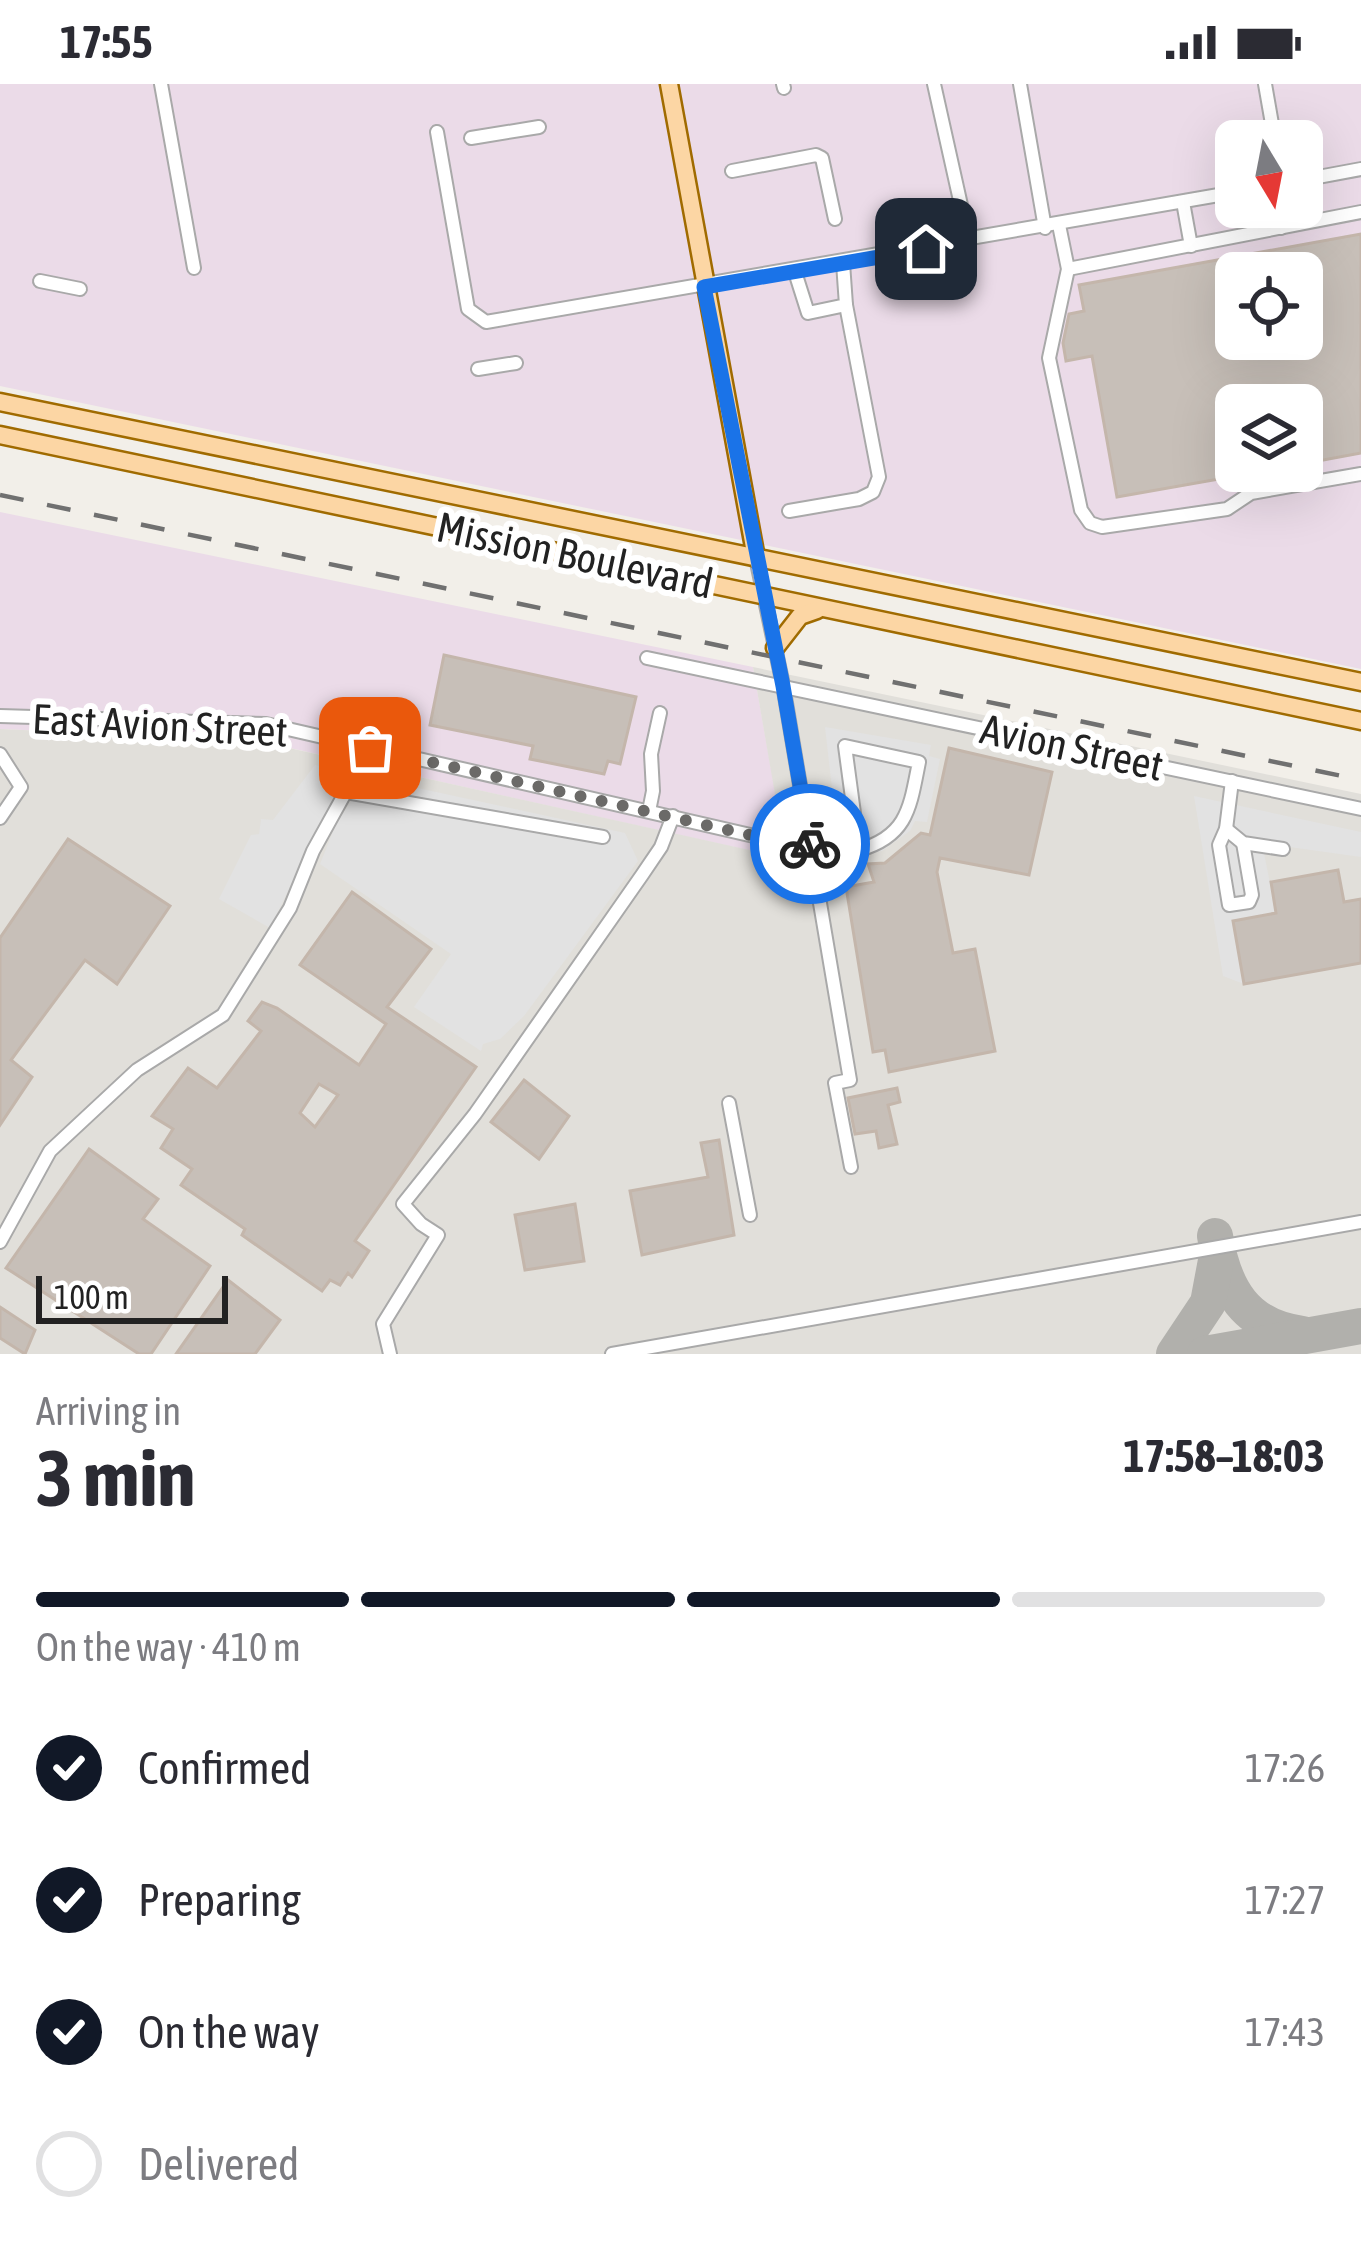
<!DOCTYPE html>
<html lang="en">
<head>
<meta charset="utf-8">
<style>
	body { margin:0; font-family:"Asap Condensed",sans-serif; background:#f7f7f7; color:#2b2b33; height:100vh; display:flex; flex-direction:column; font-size:45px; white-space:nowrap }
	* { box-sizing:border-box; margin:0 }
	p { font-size:39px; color:#7c7c81 }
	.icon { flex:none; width:66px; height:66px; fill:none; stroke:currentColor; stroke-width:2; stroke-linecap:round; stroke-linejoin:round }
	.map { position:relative; height:1270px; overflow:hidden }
	.side { display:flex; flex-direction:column; background:#fff; flex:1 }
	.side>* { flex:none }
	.needle { width:78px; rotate:170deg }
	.controls { position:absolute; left:1215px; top:36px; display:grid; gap:24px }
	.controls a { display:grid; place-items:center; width:108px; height:108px; border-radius:18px; background:#fff; box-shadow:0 12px 48px #0002; font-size:60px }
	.scale { position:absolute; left:36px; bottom:30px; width:192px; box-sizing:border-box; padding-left:12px; border:6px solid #222; border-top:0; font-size:33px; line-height:42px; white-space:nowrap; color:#222; -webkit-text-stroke:9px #fff; paint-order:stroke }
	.pin { position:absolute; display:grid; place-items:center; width:102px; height:102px; color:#fff; margin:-51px; border-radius:24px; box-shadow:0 6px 18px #0006 }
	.courier { position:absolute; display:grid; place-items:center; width:120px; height:120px; margin:-60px; border:9px solid #1a73e8; border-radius:50%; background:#fff; color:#222; box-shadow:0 3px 15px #0007 }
	.summary em { font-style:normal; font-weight:700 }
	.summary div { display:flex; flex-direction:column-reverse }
	.summary { display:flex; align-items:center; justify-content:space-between; height:204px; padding:0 36px }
	h1 { font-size:78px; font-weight:700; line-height:90px }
	.bar { display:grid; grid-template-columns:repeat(4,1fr); gap:18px 12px; align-content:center; height:144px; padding:0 36px }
	.bar i { height:15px; border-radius:9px; background:#e1e1e2 }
	.bar .current { background:#111827 }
	.bar p { grid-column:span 4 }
	ol { padding:0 36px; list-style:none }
	li { display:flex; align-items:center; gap:36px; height:132px }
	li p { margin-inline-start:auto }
	li .icon { padding:12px; border-radius:50%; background:#111827; color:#fff; stroke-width:4 }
	li:last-child { color:#7c7c81 }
	li i { width:66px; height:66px; border:6px solid #e1e1e2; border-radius:50% }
	.status { display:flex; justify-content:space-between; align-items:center; height:84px; padding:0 60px; background:#fff; direction:ltr }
	.status svg { height:33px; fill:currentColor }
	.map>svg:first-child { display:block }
	.industrial { fill:#ebdbe8; fill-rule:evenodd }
	.airport { fill:#e1dfda }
	.parking { fill:#e2e2e2 }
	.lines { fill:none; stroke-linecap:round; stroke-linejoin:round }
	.taxiway { stroke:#b1b0ac; stroke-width:36 }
	.building { fill:#c7bfb8; stroke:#c4b6ab; stroke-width:3; fill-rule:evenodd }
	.minor-casing { stroke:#a9a9a9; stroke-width:16 }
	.major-casing { stroke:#a06b00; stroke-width:21 }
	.minor { stroke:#fff; stroke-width:12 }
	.major { stroke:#fcd6a4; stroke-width:16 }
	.rail { stroke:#707070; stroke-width:4.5; stroke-dasharray:24 24; stroke-linecap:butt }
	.done { stroke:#6b6a68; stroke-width:12; stroke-dasharray:0 21.6 }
	.route { stroke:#1a73e8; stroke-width:15 }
	.labels { text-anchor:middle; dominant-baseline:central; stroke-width:12; stroke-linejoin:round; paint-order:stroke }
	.street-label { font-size:42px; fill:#222; stroke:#fff }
</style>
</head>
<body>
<div class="status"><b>17:55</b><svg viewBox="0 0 49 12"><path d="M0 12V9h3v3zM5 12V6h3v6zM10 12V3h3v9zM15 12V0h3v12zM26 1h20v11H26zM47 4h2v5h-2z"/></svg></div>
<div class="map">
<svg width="1361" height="1270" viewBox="0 0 1361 1270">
	<rect width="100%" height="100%" fill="#f2efe9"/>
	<g class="industrial">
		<path d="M0 0H1361V585L0 302ZM1236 57H1302V123H1236ZM1236 189H1302V255H1236ZM1236 321H1302V387H1236Z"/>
		<polygon points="0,428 753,583 787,775 254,656 0,645"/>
	</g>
	<polygon class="airport" points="753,583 1361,710 1361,1270 0,1270 0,645 253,656 786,774"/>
	<g class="parking">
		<polygon points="825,643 931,661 929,672 940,675 927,738 915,737 910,747 882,767 840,775"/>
		<polygon points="315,681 346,688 270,844 219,815 251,751 259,750 261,735 273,736"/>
		<polygon points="367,693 625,749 638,777 524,932 500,955 483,960 481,967 414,923 451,870 320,780 336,740"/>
		<polygon points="1194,712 1361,748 1361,773 1262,759 1276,829 1233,837 1244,900 1223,892"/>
	</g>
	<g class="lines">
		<g class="taxiway">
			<path d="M1215 1152C1224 1205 1245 1243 1303 1250"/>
			<polyline points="1174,1270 1208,1219 1217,1171"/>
			<polyline points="1205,1270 1361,1242"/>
		</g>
	</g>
	<g class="building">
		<path d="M1361 150V369L1302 380V321H1236V392L1117 413 1092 272 1066 277 1063 259 1069 230 1084 227 1079 201ZM1236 189H1302V255H1236Z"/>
		<polygon points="444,571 636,613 620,680 608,677 604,690 530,675 533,662 430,641"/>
		<polygon points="949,664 1052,688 1029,791 940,774 937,788 953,869 975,865 995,967 889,988 885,966 873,968 846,803 874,798 868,780 885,779 921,749 930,751"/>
		<polygon points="68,755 170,822 117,900 85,876 11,976 32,993 0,1041 0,854"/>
		<polygon points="1338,786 1344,818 1361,815 1361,879 1244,900 1233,837 1276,829 1271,798"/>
		<path d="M352 808 431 865 387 923 476 983 355 1157 369 1167 352 1193 348 1189 340 1201 330 1196 322 1207 242 1151 245 1145 181 1101 192 1085 161 1064 173 1045 152 1032 188 984 217 1004 261 947 248 937 262 918 277 924 359 981 386 940 300 881ZM319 1000 338 1011 315 1043 300 1029Z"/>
		<polygon points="524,996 569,1032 539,1075 491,1038"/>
		<polygon points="897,1004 900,1018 888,1021 897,1060 879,1064 876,1047 855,1050 848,1014"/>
		<polygon points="719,1056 734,1151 642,1171 630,1107 708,1093 701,1059"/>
		<polygon points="89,1065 158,1115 143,1135 210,1182 151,1270 139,1270 6,1184"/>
		<polygon points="575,1120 584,1177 525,1186 515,1131"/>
		<polygon points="228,1196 280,1236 255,1270 176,1270"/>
		<polygon points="0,1223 35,1246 25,1270 0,1254"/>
	</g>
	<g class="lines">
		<g class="minor-casing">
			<g id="minor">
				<polyline points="161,0 194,184"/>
				<polyline points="783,0 784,4"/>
				<polyline points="934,0 969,157"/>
				<polyline points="1020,0 1045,144"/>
				<polyline points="1265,0 1275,57"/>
				<polyline points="437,48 468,225 486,238 1236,108"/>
				<polyline points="471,54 539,43"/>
				<polyline points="732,87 816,71 822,74 835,135"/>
				<polyline points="1302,96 1361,85"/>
				<polyline points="1183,118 1191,162"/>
				<polyline points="1277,123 1281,144"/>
				<polyline points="1059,141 1068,185 1049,274 1081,426 1090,439 1102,443 1227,425 1251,409 1361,390"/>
				<polyline points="1068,185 1361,128"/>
				<polyline points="795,188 808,229 846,221 843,179"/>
				<polyline points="40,197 80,205"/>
				<polyline points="478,285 516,279"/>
				<polyline points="789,427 859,415 873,408 879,393 846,221"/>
				<polyline points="756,474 783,601 850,996 835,999 851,1083"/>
				<polyline points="647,574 1361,725"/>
				<polyline points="0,632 266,640 811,765"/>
				<polyline points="0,670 21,703 0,734"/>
				<polyline points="1232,697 1226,745 1219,761 1229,821 1249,818 1252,811 1243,759"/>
				<polyline points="346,708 603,753"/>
				<polyline points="649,727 653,707 651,670 660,629"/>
				<polyline points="1226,745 1243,759 1283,765"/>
				<path d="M812 773 857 767 859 766C908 752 910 723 919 678L845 662 859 766"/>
				<polyline points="729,1019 750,1131"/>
				<polyline points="0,1158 50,1067 137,986 223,931 290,824 313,767 370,664"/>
				<polyline points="390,1270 383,1240 438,1151 421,1140 403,1120 475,1030 642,791 661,763 673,732"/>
				<polyline points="612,1270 1361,1138"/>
			</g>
		</g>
		<g class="major-casing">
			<g id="major">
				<polyline points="669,0 756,474"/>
				<polyline points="0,318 1361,598"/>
				<polyline points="0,351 1361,637"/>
				<polyline points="775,564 800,532 817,526"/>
			</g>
		</g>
		<use href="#minor" class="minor"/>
		<use href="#major" class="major"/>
		<polyline class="rail" points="0,411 1361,696"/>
	</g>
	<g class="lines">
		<polyline class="done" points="370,664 811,765 810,760"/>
		<polyline class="route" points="810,760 783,602 704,203 926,165"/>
	</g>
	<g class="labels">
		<g class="street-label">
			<text transform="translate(575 471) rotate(12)">Mission Boulevard</text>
			<text transform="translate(160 641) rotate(3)">East Avion Street</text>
			<text transform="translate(1072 663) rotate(12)">Avion Street</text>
		</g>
	</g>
</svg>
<div class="controls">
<a><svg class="needle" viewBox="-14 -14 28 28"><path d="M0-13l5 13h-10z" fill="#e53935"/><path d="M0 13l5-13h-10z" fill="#7c7c81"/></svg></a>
<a><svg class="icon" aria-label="locate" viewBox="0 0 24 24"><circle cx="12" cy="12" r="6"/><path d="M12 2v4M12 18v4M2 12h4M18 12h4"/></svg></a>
<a><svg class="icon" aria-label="layers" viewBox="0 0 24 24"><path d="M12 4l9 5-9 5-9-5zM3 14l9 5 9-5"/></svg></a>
</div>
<div class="scale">100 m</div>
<div class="pin" style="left:370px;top:664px;background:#ea580c"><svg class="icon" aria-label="bag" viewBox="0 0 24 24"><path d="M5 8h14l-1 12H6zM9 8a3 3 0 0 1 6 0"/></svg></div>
<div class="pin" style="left:926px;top:165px;background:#1f2937"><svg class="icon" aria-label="home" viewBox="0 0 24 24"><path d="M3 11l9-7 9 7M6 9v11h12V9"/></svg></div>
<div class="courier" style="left:810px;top:760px"><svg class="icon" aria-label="bike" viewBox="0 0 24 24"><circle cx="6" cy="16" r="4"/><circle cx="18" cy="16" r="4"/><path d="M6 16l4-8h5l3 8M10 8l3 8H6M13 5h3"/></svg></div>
</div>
<section class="side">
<div class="summary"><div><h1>3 min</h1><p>Arriving in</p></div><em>17:58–18:03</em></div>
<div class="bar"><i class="current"></i><i class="current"></i><i class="current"></i><i></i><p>On the way · 410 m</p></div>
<ol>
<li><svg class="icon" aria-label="check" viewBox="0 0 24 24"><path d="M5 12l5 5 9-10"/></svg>Confirmed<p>17:26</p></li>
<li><svg class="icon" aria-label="check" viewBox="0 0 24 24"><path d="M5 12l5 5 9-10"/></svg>Preparing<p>17:27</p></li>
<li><svg class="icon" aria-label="check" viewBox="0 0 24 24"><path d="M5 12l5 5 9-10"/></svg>On the way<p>17:43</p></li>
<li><i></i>Delivered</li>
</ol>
</section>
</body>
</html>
